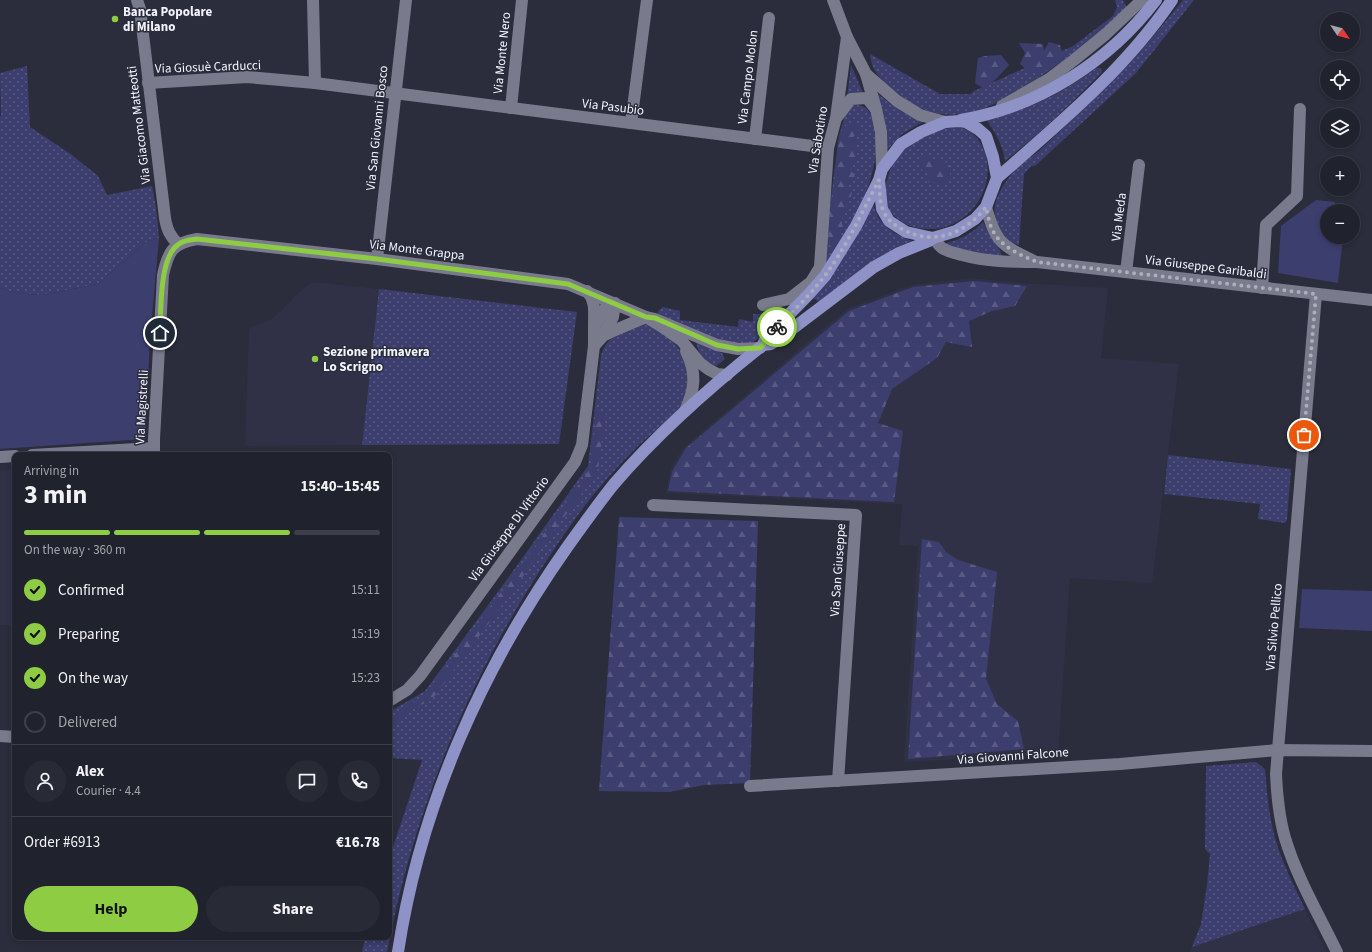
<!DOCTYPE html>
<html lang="en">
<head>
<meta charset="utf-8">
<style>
	body { margin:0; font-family:"Source Sans 3",sans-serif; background:#282a35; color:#f1f3f6; height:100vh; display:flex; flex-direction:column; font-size:15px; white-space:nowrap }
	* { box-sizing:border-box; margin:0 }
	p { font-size:13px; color:#a2a4aa }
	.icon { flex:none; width:22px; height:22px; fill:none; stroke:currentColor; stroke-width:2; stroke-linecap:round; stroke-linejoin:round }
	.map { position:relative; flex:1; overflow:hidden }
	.drawer { position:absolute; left:12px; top:452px; width:380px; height:488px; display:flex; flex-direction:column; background:#20222d; border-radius:8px; box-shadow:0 2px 6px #0003,0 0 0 1px #3d3f49 }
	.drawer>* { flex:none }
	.needle { width:26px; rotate:125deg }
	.controls { position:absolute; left:1320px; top:12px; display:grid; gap:8px }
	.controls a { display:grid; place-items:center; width:40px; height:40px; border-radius:50%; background:#20222d; box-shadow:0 2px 6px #0003,0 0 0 1px #3d3f49; font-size:20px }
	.pin { position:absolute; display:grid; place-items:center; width:34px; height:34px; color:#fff; margin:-17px; border:2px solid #fff; border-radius:50%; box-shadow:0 1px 4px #0007 }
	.courier { position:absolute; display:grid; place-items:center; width:40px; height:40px; margin:-20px; border:3px solid #8ecd43; border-radius:50%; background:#fff; color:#222; box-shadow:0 1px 5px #0007 }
	.overview em { font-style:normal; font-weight:700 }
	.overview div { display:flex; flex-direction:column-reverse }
	.overview { display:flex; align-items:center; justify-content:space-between; height:68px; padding:0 12px }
	h1 { font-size:26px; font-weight:700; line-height:30px }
	.bar { display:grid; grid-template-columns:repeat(4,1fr); gap:6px 4px; align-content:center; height:48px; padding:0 12px }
	.bar i { height:5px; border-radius:3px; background:#3d3f49 }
	.bar .active { background:#8ecd43 }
	.bar p { grid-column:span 4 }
	.line { display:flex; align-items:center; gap:10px; padding:0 12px; border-top:1px solid #3d3f49 }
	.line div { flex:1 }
	.round { display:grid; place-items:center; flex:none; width:42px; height:42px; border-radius:21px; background:#282a35 }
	ol { padding:0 12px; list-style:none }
	li { display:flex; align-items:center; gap:12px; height:44px }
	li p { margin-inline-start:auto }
	li .icon { padding:4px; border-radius:50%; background:#8ecd43; color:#111; stroke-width:4 }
	li:last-child { color:#a2a4aa }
	li i { width:22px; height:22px; border:2px solid #3d3f49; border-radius:50% }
	.primary-button { display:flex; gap:8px; margin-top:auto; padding:8px 12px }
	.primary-button a { flex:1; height:46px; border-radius:24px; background:#8ecd43; color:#111; font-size:16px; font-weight:700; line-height:46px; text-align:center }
	.primary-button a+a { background:#282a35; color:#f1f3f6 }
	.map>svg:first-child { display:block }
	.built { fill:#303147 }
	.grass { fill:url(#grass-dots) }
	.forest { fill:url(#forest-firs) }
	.park { fill:#3c3e6e }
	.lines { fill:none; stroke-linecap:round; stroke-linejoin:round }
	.minor { stroke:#797b8d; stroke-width:12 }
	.major { stroke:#8f92c6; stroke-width:12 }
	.done { stroke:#acaeb9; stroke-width:4; stroke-dasharray:0 7.2 }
	.route { stroke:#8ecd43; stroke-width:5 }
	.poi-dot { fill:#8ecd43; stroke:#2b2d3c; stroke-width:1.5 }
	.labels { text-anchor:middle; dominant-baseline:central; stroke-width:3; stroke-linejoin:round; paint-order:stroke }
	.poi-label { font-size:13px; font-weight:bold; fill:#f2f3fd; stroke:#2b2d3c; text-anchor:start }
	.street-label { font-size:13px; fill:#f2f3fd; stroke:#2b2d3c }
</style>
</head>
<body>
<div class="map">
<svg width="1372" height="952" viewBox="0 0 1372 952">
	<defs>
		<pattern id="grass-dots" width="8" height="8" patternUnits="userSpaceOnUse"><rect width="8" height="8" fill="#3c3e6e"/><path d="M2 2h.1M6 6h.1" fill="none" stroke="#595a84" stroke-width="1.8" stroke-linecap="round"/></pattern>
		<pattern id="forest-firs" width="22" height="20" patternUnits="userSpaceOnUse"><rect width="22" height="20" fill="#3c3e6e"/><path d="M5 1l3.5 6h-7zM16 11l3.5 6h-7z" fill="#595a84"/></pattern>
	</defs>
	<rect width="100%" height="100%" fill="#2b2d3c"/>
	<g class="built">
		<polygon points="972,278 1021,283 1108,288 1101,358 1179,364 1152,583 1070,578 1058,754 904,762 918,546 899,545 902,504 666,493 670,471 683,448 847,309 912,285"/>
		<polygon points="312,282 379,289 362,445 245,446 249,329 270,320 279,313 299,292"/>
		<polygon points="15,469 15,625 0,625 0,470"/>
		<polygon points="1305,909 1327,952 1190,952 1192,947"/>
	</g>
	<g class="grass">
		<path d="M1115 0H1123L1126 6 1125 11C1091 40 1057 68 1018 90 1003 100 987 109 969 113 944 118 920 112 901 96 886 85 871 73 870 54L940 94H971L974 91 1073 46 1113 16 1117 7Z"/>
		<path d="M1183 0H1194L1136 73 1035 166H1031L1024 174 1019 245C999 241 989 214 998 196 1003 184 1012 173 1021 164 1026 160 1033 156 1038 152 1052 139 1066 125 1080 112 1118 76 1151 41 1183 0Z"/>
		<polygon points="851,65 864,95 847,97"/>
		<polygon points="27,66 30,127 72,155 98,176 107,195 152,186 156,208 159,238 146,242 98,284 42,295 14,293 0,288 0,116 1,116 0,73"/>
		<path d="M1096 68H1101L1102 72C1071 104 1039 134 1005 161 1003 146 996 133 987 121 1016 112 1044 102 1070 86 1079 80 1088 74 1096 68Z"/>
		<path d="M872 89C888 102 904 116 924 121L902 134 887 150C887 127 881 109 872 89Z"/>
		<path d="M855 105C867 105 871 112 874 124 886 169 849 236 822 272 811 287 797 301 783 315 772 326 759 343 743 345 721 347 680 325 660 316L658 312 660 309 663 307 680 311V320L738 327 739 319 753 322V314C765 314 782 312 792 305 804 296 818 278 822 265L839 136 846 112 850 108Z"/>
		<path d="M961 127C973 132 979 138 984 150 998 185 971 227 933 229 924 229 912 228 904 223 900 220 893 216 890 211 879 191 890 161 906 148 913 142 923 136 932 132 940 128 952 128 961 127Z"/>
		<path d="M873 204C880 227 892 233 914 242L894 249 880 257 819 302 813 298Z"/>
		<path d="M983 222 990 236 1000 250 1002 256 978 254 944 244C960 239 972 234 983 222Z"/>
		<polygon points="379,289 577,312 559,444 362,445"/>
		<path d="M644 324C651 325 655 329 661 332 686 349 696 373 684 402 679 412 649 436 639 445 617 467 596 490 578 515 483 646 417 792 387 952H362L365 937H389V859L422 760 389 758V712L425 691 508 578 588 466 601 355C609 332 624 332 644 324Z"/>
		<path d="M696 341 722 353 725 359 716 366C705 362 697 353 696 341Z"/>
		<polygon points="1168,455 1291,469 1287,520 1285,523 1258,519 1260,504 1164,494"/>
		<path d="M1256 762 1265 769C1267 793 1269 818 1276 841 1283 865 1295 887 1305 909L1192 947 1201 924 1207 885 1210 854 1205 849 1206 766Z"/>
	</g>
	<g class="forest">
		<path d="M1049 42 1060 45 1063 55C1058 65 1039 78 1028 71 1025 69 1023 66 1020 64L1025 53 1019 43 1043 44 1044 51Z"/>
		<polygon points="1001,55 1009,65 998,77 985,89 975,83 978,58 985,56"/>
		<polygon points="851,122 860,128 852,139 856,142 858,159 850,169 855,176 846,185 852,191 850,201 843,212 841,239 833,253 828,239 830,208 834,186 838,144 842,129"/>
		<polygon points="928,155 931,160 943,160 950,166 950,175 946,179 943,186 938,183 927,182 927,171 922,170 921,161"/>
		<polygon points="974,281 1027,286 1015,306 992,311 969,321 972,347 946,342 937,358 892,389 878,423 903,431 894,502 668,491 672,472 686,448 849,311 913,287"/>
		<polygon points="606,411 598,469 577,501 559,523 519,582 437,693 431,700 411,710 389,727 389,719 426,693 526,559 582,480 590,468 597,412"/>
		<polygon points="619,517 758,521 750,783 704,785 670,792 599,791"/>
		<polygon points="922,539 939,542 946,552 958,560 997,572 986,679 997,704 1018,721 1024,749 908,759"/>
	</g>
	<g class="park">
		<polygon points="1316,200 1335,202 1335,211 1327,211 1327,237 1343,237 1338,283 1278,273 1281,226"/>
		<polygon points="159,238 150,339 145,439 0,449 0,288 14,293 42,295 98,284 146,242"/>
		<polygon points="1302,589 1372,591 1372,631 1299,628"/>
	</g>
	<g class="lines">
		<g class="minor">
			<path d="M137 0 140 9 165 218C167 230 170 236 178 244"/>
			<polyline points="313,0 315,83"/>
			<polyline points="833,0 847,37 866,74 876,109 881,132 882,169"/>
			<polyline points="866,74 897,101 920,115 945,122"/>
			<polyline points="148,83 247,77 315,83 828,148"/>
			<polyline points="1002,106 1049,79 1074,60 1106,34 1142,0"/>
			<polyline points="511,108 522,0"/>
			<polyline points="837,117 851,99 867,98 875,108"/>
			<polyline points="631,123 647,0"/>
			<polyline points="755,139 769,18"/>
			<path d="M986 207C996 243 1001 245 1034 261"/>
			<path d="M934 238C936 241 938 245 942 248 948 252 956 253 962 255 987 262 1012 262 1037 262L1372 300"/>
			<polyline points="377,259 406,0"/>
			<polyline points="1126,272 1139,165"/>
			<polyline points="1262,288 1266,225 1297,196 1300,109"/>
			<path d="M587 291C596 301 594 312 594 325"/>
			<path d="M1316 294 1276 774C1277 796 1279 817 1285 838 1297 878 1319 915 1337 952"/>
			<polyline points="763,305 789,299 811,282 820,267 828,148 836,118 847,37"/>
			<polyline points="603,335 613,317 615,303"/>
			<polyline points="594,346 603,336 613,331 646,317 655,319 717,345 738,349 760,348"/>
			<path d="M685 411C695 389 697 373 686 351"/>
			<polyline points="32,455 154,448"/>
			<path d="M154 455V439L163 275C168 252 172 243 197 239L377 259 568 284 646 317 667 330 681 340 700 363 708 369 717 374 727 375"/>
			<polyline points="0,457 15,456"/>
			<polyline points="653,505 856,515 838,781"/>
			<polyline points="389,701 407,690 420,676 575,462 582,445 594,346 594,327 606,307 614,303"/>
			<polyline points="0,736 15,737"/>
			<polyline points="750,786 1120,764 1277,750 1372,751"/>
		</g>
		<g class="major">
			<path d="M961 120C1038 107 1109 62 1156 0"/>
			<path d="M997 178C1060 123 1125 69 1172 0"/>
			<polyline points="763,345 771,344 779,339 874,267 899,253 929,241 933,238"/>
			<path d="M398 952C420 806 483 666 568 546 583 525 598 504 614 484 658 433 710 387 763 345L765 340 770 334 809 294 825 276 856 226 879 180 882 169 901 144 921 132 945 122 960 121 966 122 978 129 986 136 993 157 997 178 986 207 975 219 956 231 933 238 906 232 889 221 882 209 879 180"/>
		</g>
	</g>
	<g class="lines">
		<path class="done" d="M777 327C799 306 821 284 837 258 853 233 865 206 879 180 880 190 879 201 883 210 887 220 893 224 902 229 922 241 947 239 966 226 974 221 980 214 986 207 988 215 989 224 993 231 1002 248 1021 255 1037 262L1316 294 1304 435"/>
		<path class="route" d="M160 333C161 311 159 256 179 244 184 240 191 240 197 239L377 259 568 284 646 317 655 318 717 345 738 349 760 348 763 345 765 340 777 327"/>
	</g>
	<g class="poi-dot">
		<circle cx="115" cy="19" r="4"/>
		<circle cx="315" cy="359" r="4"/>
	</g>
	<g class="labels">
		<g class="poi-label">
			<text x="123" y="12">Banca Popolare<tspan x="123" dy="15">di Milano</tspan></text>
			<text x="323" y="352">Sezione primavera<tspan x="323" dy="15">Lo Scrigno</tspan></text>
		</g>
		<g class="street-label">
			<text transform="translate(502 53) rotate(-84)">Via Monte Nero</text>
			<text transform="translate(208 67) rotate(-2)">Via Giosuè Carducci</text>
			<text transform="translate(748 77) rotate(-83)">Via Campo Molon</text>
			<text transform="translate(613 107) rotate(7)">Via Pasubio</text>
			<text transform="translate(139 125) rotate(-97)">Via Giacomo Matteotti</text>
			<text transform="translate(377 128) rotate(-84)">Via San Giovanni Bosco</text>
			<text transform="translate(818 140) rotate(-81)">Via Sabotino</text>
			<text transform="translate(1119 217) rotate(-83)">Via Meda</text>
			<text transform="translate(417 250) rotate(7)">Via Monte Grappa</text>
			<text transform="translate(1206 267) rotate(7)">Via Giuseppe Garibaldi</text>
			<text transform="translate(142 407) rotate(-87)">Via Magistrelli</text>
			<text transform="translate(509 529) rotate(-54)">Via Giuseppe Di Vittorio</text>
			<text transform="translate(838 570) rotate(-86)">Via San Giuseppe</text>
			<text transform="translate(1274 627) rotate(-85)">Via Silvio Pellico</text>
			<text transform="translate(1013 756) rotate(-4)">Via Giovanni Falcone</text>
		</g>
	</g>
</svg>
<div class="controls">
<a><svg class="needle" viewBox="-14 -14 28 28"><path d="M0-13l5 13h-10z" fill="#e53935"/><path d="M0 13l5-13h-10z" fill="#a2a4aa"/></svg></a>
<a><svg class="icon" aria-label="locate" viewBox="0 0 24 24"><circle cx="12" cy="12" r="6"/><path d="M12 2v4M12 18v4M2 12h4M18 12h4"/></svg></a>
<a><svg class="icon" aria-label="layers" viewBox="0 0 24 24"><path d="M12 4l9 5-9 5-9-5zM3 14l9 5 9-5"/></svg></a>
<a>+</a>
<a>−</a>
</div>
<div class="pin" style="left:1304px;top:435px;background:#ea580c"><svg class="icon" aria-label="bag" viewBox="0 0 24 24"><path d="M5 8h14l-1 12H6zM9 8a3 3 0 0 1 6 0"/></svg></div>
<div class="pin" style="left:160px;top:333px;background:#1f2937"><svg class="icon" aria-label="home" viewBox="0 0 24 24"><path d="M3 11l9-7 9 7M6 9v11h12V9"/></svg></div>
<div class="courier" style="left:777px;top:327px"><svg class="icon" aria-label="bike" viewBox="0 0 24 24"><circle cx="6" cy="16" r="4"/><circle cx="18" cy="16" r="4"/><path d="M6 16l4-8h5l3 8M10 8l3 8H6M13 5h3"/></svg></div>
<section class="drawer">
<div class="overview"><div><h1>3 min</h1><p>Arriving in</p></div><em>15:40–15:45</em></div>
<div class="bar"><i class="active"></i><i class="active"></i><i class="active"></i><i></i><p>On the way · 360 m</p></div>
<ol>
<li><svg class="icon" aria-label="check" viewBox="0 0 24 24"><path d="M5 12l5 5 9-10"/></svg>Confirmed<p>15:11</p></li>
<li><svg class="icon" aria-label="check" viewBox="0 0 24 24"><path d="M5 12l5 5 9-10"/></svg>Preparing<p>15:19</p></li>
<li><svg class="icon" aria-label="check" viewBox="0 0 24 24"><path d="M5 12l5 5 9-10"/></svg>On the way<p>15:23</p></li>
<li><i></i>Delivered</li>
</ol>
<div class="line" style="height:72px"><a class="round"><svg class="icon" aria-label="person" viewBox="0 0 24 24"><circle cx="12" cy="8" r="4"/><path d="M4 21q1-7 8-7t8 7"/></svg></a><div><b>Alex</b><p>Courier · 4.4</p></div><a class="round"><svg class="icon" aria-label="chat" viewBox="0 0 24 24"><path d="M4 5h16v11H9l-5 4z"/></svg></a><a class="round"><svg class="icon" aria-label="phone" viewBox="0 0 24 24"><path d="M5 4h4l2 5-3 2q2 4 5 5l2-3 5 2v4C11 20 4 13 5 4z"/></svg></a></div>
<div class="line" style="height:52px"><div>Order #6913</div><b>€16.78</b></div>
<div class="primary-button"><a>Help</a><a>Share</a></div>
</section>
</div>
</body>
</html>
